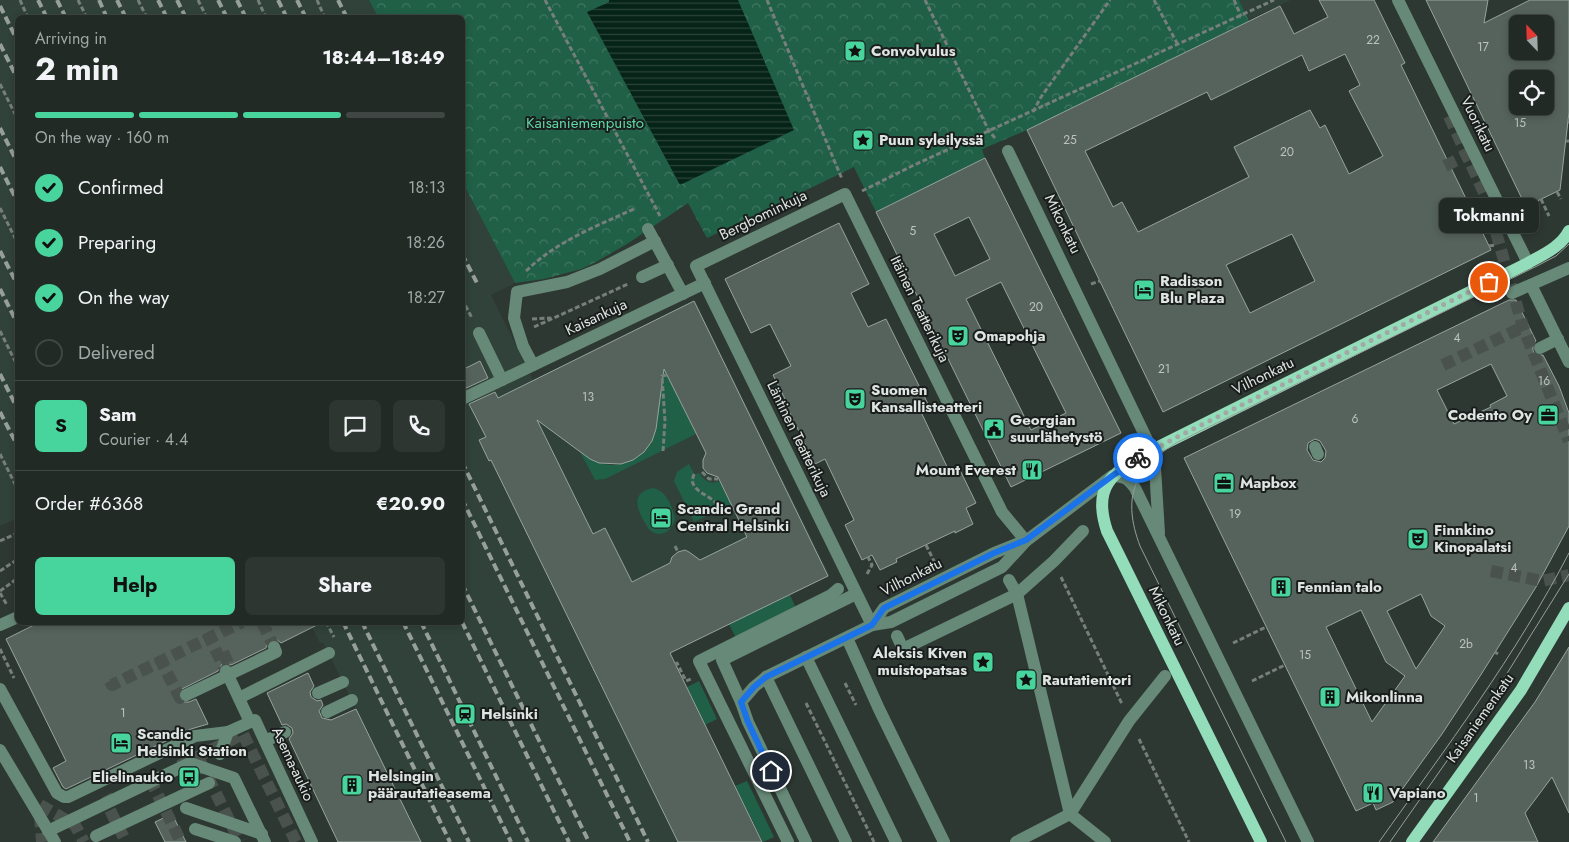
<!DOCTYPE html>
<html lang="en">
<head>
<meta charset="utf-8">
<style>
	body { margin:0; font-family:Jost,sans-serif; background:#2e3632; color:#f1f3f6; height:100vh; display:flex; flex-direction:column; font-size:19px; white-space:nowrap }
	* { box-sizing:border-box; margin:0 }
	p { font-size:16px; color:#a2a7a7 }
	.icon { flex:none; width:28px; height:28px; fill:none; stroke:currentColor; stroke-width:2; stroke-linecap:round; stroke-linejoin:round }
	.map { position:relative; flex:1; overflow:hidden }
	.drawer { position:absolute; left:15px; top:15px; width:450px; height:610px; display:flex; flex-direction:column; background:#222a26; border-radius:8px; box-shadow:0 2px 8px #0003,0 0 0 1px #3f4643 }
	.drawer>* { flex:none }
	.needle { width:32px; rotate:337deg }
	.fabs { position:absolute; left:1509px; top:15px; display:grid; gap:10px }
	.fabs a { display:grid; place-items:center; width:45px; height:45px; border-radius:8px; background:#222a26; box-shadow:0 2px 8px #0003,0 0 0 1px #3f4643; font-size:25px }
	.pin { position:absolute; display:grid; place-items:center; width:42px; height:42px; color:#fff; margin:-21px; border:2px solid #fff; border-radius:50%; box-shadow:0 1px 5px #0007 }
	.courier { position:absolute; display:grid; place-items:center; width:50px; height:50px; margin:-25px; border:4px solid #1a73e8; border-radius:50%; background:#fff; color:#222; box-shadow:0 1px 6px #0007 }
	.bubble { position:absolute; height:35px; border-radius:8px; background:#222a26; box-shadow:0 2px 8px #0003,0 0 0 1px #3f4643; font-size:16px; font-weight:700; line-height:35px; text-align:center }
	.head em { font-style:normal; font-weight:700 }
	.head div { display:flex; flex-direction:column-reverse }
	.head { display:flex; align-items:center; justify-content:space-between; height:85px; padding:0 20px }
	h1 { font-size:32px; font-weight:700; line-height:38px }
	.bar { display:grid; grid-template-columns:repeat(4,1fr); gap:8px 5px; align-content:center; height:60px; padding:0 20px }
	.bar i { height:6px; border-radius:4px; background:#3f4643 }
	.bar .on { background:#48d49d }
	.bar p { grid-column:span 4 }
	.line { display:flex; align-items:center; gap:12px; padding:0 20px; border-top:1px solid #3f4643 }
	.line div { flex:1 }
	.round { display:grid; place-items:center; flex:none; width:52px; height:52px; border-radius:8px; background:#2e3632 }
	ol { padding:0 20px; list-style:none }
	li { display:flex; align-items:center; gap:15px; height:55px }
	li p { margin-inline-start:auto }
	li .icon { padding:5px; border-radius:50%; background:#48d49d; color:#111; stroke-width:4 }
	li:last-child { color:#a2a7a7 }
	li i { width:28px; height:28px; border:2px solid #3f4643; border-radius:50% }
	.cta { display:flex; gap:10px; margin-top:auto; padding:10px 20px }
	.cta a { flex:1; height:58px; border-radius:8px; background:#48d49d; color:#111; font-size:20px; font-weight:700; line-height:58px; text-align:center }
	.cta a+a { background:#2e3632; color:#f1f3f6 }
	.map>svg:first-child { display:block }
	.built { fill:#304239 }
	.grass { fill:#206046 }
	.park { fill:url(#park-crowns) }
	.water { fill:url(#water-rules) }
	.building { fill:#56625c; stroke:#97a49d; fill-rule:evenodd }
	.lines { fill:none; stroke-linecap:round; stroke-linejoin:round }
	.minor-tunnel { stroke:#49524d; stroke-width:12; stroke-dasharray:12 6; stroke-linecap:butt }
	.path { stroke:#767f7b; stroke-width:3; stroke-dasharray:5 2.5; stroke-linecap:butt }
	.minor { stroke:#678978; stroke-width:12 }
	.major { stroke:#94ddba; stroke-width:12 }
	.tram { stroke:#979f9b; stroke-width:1 }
	.rail { stroke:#979f9b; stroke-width:4; stroke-dasharray:8 4; stroke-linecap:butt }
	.done { stroke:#a1a8a5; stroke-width:5; stroke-dasharray:0 9 }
	.route { stroke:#1a73e8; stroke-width:6 }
	.labels { text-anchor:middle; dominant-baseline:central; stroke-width:4; stroke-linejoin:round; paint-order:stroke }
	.number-label { font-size:12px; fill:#bdc4c0 }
	.poi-label { font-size:15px; font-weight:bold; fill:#dfe5e2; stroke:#191e1c; text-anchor:start }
	.park-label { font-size:15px; fill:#5fd9a6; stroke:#191e1c }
	.street-label { font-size:15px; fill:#dfe5e2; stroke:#191e1c }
</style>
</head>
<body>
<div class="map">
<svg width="1569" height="842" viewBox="0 0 1569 842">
	<defs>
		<pattern id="park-crowns" width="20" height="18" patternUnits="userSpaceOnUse" patternTransform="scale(1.25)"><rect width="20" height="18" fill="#206046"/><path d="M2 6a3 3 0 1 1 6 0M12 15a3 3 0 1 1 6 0" fill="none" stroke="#407760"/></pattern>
		<pattern id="water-rules" width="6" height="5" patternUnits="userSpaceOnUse" patternTransform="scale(1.25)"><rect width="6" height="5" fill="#062317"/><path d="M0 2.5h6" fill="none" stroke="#2a4338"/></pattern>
	</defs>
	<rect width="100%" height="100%" fill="#2e3833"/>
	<g class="built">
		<polygon points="0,0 369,0 378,17 18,18 18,518 0,526"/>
		<polygon points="1239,0 1291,0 1248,20"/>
		<polygon points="463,183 515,283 491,295 533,380 695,301 829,574 829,576 670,653 762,842 338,842 267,693 308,673 331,720 356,709 323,642 320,643 310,623 462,622"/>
	</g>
	<g class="grass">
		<polygon points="973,142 980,144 985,158 876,212 867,193"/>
		<path d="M662 364 696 434 605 479 595 480 578 448C585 453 592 460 600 463 625 471 650 453 656 429 658 423 657 417 657 410 658 395 660 380 662 364Z"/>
		<path d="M689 464 695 475 699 473C704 481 711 485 719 481L731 504 694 522 674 481 677 472Z"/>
		<path d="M653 488C666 490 673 507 675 519 673 529 662 539 651 531 647 528 645 522 642 518 635 503 634 492 653 488Z"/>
		<polygon points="790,595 796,608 736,638 729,624"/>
		<polygon points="699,681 717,719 705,725 687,687"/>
		<polygon points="747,781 774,837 763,842 735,786"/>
	</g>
	<polygon class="park" points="369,0 1239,0 1249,21 1027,130 987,147 873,206 854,167 707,238 688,203 627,244 596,262 581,269 544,279 515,283 463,183 462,18 378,17"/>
	<polygon class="water" points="609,0 738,0 794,130 680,185 587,12 609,2"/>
	<g class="building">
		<path d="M1319 0H1374L1405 63 1401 65 1491 250 1163 412 1027 130 1280 6 1294 34 1328 17ZM1345 54 1360 85 1349 91 1383 156 1349 174 1325 125 1320 128 1310 110 1234 147 1249 177 1138 232 1122 202 1113 207 1085 151 1207 92 1211 100 1302 55 1309 71ZM1292 234 1315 281 1250 313 1226 265Z"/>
		<path d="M1426 0H1488L1484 23 1530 0H1569V112L1560 190 1529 205 1527 202 1524 203ZM1518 24H1545V51H1518ZM1518 79H1545V106H1518Z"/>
		<path d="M985 158 1121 433 1011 487 876 212ZM969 217 990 259 955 276 934 234ZM1001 282 1066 413 1031 430 966 299Z"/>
		<polygon points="839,223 869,284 851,293 868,327 886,319 930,408 921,412 950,473 959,468 976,503 966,508 973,524 955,533 955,531 896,559 897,562 880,570 872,555 862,560 845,525 854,520 825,459 815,464 787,407 789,407 773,375 791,366 770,324 751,333 725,279"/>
		<path d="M1509 300H1516L1536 341 1533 344V351L1536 355H1543L1559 386 1569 413V526L1536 587 1482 673 1442 734 1393 802 1376 810 1373 803 1356 811 1184 458ZM1491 364 1507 396 1490 405 1491 407 1454 424 1437 390ZM1315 439 1320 441 1326 451 1325 458 1321 462 1313 460 1307 450 1308 443ZM1421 594 1431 616 1445 626 1416 669 1387 611ZM1361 610 1386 662 1405 676 1372 722 1326 627Z"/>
		<path d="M694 301 828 576 670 653 762 842H678L491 460 489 461 479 440 486 437 469 404 495 392 498 398ZM664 369 706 453 703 460V468L707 473 718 477 747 537 700 560 689 552 685 550 678 552 672 557 670 563 632 582 605 528 593 534 537 420 590 459 599 463 621 464 633 460 644 452 652 441 656 429Z"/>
		<polygon points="480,361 488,378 462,390 462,370"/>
		<polygon points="40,622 323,622 281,643 276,639 271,640 267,642 266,648 231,665 226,663 222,664 218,671 180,690 179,698 182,702 189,702 196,699 208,724 191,729 66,789 63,787 53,768 66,761 6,639"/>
		<polygon points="1569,647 1569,813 1552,777 1525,813 1538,842 1433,842 1535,702"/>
		<polygon points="308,673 314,686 310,692 311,697 317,701 321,700 323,705 319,711 322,718 331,720 356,709 421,842 338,842 289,739 293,733 292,728 286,724 282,725 267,693"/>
		<polygon points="172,814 186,842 165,842 155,822"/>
	</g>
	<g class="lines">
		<g class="minor-tunnel">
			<polyline points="1449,116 1486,197 1523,327 1569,441"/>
			<polyline points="1445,166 1467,155"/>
			<polyline points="1443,365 1523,327"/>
			<polyline points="1491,571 1542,581 1569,575"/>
			<polyline points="262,622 274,647"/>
			<polyline points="207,633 226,671"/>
			<polyline points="159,657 180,698 186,695"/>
			<polyline points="220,660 233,654"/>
			<polyline points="110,681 112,685 242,622"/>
			<polyline points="200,761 240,842"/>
			<polyline points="179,766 243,734 296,842"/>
			<polyline points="150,779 181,842"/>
			<polyline points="114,798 106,802 126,842"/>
			<polyline points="40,805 75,825 84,842"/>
			<polyline points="40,815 42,842"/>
		</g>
		<g class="path">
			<polyline points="20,0 28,18"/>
			<polyline points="78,0 87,18"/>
			<polyline points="138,0 147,18"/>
			<polyline points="198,0 207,18"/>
			<polyline points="258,0 266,18"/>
			<polyline points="317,0 325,18"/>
			<polyline points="545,0 660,216"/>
			<polyline points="767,0 842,179"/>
			<polyline points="925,0 989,131 996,139"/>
			<polyline points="1154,0 1178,45"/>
			<polyline points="1234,0 1241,16"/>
			<polyline points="0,84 18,120"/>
			<polyline points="1033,112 1041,97 1110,0"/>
			<polyline points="1568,122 1569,122"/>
			<polyline points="1566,141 1569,141"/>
			<polyline points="862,191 912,166 1274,0"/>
			<polyline points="1557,192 1561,199"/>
			<polyline points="1541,199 1549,216"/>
			<polyline points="0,208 18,244"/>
			<polyline points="1489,246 1496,245"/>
			<path d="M526 271C557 241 597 226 636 208"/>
			<polyline points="1091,284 1100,281"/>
			<polyline points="462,299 472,318"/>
			<polyline points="532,319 551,318"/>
			<polyline points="534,327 628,284"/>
			<polyline points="0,331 18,367"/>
			<polyline points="663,451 665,421 662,376 667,375"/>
			<polyline points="0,454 18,490"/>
			<polyline points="702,472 709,479 718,479"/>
			<path d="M694 474 692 481C697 496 711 493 720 509"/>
			<polyline points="0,541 18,533"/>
			<polyline points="926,545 936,565"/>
			<polyline points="675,546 678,552"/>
			<polyline points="0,571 18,559"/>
			<polyline points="867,574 872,565 868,557"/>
			<polyline points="1061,577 1122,704"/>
			<polyline points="0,591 18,578"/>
			<polyline points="0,593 7,605"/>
			<polyline points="326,622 334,637"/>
			<polyline points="1233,643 1266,627"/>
			<polyline points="0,649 14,678"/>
			<polyline points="1495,652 1498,654"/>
			<polyline points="675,664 677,663 686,681 691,679"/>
			<polyline points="1252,681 1285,665"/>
			<polyline points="845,683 856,705"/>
			<polyline points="806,703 874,842"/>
			<polyline points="1139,739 1189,842"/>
		</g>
		<g class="minor">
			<polyline points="1398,0 1528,263"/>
			<polyline points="1008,151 1152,450 1155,468 1159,533"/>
			<polyline points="648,229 683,294"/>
			<polyline points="642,277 668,265"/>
			<polyline points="1531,285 1569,362"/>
			<polyline points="1512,293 1569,268"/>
			<polyline points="479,333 502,380"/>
			<polyline points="1540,348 1558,339"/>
			<polyline points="533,365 523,346 514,318 517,292 567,282 600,269 655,241"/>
			<polyline points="462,399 705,283"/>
			<polyline points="1315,447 1318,454"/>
			<polyline points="1009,580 1017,594 1070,814 1129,721 1165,676"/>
			<polyline points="0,625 18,617"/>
			<polyline points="872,625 696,266 845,194 1002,512 1026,541"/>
			<polyline points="872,625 884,608 994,553 1024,541"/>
			<polyline points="897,636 903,649 1017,594 1054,561 1083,531"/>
			<polyline points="847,638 879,709 944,842"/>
			<polyline points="806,657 896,842"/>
			<polyline points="226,671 250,722"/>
			<polyline points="766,677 846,842"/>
			<polyline points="0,689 57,793 64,797 68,797 195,736 228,732"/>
			<polyline points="318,693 343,682"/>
			<polyline points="186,695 276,652 274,647"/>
			<polyline points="239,698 329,653"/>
			<polyline points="741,702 722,660 856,594"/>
			<polyline points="327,712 352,700"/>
			<polyline points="265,741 285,732"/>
			<polyline points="0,750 55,842"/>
			<polyline points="220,754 228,732 255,720 312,842"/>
			<polyline points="186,808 262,834"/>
			<polyline points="195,829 235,842"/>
			<polyline points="48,831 190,763 234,778 265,842"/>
			<polyline points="96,836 209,783"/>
			<polyline points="788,842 699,661 831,595 838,589"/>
			<path d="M806 842 748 722 741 702 754 687 766 677 872 625 891 622 1002 567 1026 541 1112 476C1124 476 1128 479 1135 488L1308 842"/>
			<polyline points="1016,842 1070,814 1105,842"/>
		</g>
		<g class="major">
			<path d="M1261 842 1107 531C1091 483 1115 472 1152 450L1528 263C1542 255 1561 247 1569 231"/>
			<polyline points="1412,842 1521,690 1569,608"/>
		</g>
		<g class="tram">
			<path d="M1286 842 1140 546C1122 498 1133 468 1178 442L1537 266 1556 256 1569 244"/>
			<path d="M1379 842C1446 748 1516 655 1569 553"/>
			<polyline points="1390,842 1496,691 1569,574"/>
		</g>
		<g class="rail">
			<polyline points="38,0 47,18"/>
			<polyline points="57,0 66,18"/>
			<polyline points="99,0 107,18"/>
			<polyline points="117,0 126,18"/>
			<polyline points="158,0 167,18"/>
			<polyline points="177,0 186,18"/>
			<polyline points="218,0 227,18"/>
			<polyline points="237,0 246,18"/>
			<polyline points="278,0 287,18"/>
			<polyline points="297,0 306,18"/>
			<polyline points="338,0 347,18"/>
			<polyline points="0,6 18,42"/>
			<polyline points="0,44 18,80"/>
			<polyline points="0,128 18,164"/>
			<polyline points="0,167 18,203"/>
			<polyline points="0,251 18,286"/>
			<polyline points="462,254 478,285"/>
			<polyline points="0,289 18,325"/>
			<polyline points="0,374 18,410"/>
			<polyline points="0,412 18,447"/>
			<polyline points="462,462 648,842"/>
			<polyline points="462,499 630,842"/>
			<polyline points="462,584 589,842"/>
			<polyline points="343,622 450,842"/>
			<polyline points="362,622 469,842"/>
			<polyline points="403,622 511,842"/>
			<polyline points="421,622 528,842"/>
			<polyline points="462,622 569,842"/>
		</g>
	</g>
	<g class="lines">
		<polyline class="done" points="1138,458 1175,438 1489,282"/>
		<polyline class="route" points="771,771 748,722 741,702 754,687 766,677 872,625 884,608 994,553 1026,540 1112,476 1138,458"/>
	</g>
	<defs>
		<g id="sight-square" transform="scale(1.125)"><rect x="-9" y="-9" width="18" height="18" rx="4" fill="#48d49d" stroke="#191e1c"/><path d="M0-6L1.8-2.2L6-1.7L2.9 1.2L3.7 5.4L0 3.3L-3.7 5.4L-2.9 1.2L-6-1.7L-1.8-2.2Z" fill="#111"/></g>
		<g id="hotel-square" transform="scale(1.125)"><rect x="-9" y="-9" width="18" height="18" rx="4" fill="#48d49d" stroke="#191e1c"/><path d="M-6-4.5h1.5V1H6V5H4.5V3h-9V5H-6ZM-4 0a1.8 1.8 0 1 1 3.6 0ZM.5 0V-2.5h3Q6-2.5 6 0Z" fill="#111"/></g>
		<g id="theatre-square" transform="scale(1.125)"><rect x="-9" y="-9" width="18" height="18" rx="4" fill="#48d49d" stroke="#191e1c"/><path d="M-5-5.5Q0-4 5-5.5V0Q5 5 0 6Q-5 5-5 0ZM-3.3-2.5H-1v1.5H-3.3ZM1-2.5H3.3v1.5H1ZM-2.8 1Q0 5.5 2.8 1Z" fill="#111"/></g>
		<g id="office-square" transform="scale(1.125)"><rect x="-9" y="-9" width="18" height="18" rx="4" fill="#48d49d" stroke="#191e1c"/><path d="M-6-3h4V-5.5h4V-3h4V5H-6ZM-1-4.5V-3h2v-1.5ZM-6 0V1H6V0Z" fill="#111"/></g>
		<g id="civic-square" transform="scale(1.125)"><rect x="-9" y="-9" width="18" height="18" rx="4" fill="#48d49d" stroke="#191e1c"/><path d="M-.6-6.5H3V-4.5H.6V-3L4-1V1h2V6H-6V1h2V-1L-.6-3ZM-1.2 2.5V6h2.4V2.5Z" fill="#111"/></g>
		<g id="restaurant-square" transform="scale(1.125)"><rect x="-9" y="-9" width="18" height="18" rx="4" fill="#48d49d" stroke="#191e1c"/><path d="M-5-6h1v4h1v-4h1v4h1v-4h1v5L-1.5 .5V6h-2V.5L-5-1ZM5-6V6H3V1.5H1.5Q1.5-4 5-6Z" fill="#111"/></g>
		<g id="building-square" transform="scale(1.125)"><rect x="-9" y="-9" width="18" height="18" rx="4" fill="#48d49d" stroke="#191e1c"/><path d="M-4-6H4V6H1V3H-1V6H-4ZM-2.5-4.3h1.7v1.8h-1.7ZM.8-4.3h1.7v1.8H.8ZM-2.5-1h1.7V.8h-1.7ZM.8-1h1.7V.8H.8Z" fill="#111"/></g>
		<g id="station-square" transform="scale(1.125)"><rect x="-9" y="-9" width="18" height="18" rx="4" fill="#48d49d" stroke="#191e1c"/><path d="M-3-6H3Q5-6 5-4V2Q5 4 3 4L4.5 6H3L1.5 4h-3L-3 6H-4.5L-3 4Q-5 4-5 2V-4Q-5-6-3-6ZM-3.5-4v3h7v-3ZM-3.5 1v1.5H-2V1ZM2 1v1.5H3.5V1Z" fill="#111"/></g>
		<g id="bus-square" transform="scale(1.125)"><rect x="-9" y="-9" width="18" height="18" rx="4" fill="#48d49d" stroke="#191e1c"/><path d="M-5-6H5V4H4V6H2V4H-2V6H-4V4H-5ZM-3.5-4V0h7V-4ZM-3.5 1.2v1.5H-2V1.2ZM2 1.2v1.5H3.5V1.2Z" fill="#111"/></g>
	</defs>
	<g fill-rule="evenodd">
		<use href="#sight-square" x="855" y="51"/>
		<use href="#sight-square" x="863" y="140"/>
		<use href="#hotel-square" x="1144" y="290"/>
		<use href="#theatre-square" x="958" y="336"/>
		<use href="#theatre-square" x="855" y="399"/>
		<use href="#office-square" x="1548" y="415"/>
		<use href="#civic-square" x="994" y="429"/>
		<use href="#restaurant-square" x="1032" y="470"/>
		<use href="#office-square" x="1224" y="483"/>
		<use href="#hotel-square" x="661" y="518"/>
		<use href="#theatre-square" x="1418" y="539"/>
		<use href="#building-square" x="1281" y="587"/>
		<use href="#sight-square" x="983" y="662"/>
		<use href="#sight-square" x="1026" y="680"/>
		<use href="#building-square" x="1330" y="697"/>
		<use href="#station-square" x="465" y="714"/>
		<use href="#hotel-square" x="121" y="743"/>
		<use href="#bus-square" x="189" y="777"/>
		<use href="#building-square" x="352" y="785"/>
		<use href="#restaurant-square" x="1373" y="793"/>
	</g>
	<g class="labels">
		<g class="number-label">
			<text x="1373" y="40">22</text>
			<text x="1483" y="47">17</text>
			<text x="1520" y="123">15</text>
			<text x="1070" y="140">25</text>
			<text x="1287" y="152">20</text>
			<text x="913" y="231">5</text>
			<text x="1036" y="307">20</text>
			<text x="1457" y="338">4</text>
			<text x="1164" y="369">21</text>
			<text x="1544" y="381">16</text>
			<text x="588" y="397">13</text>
			<text x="1355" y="419">6</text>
			<text x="1235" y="514">19</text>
			<text x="1514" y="568">4</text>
			<text x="1466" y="644">2b</text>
			<text x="1305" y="655">15</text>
			<text x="123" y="713">1</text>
			<text x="1529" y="765">13</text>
			<text x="1476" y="798">1</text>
		</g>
		<g class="poi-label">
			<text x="871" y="51">Convolvulus</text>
			<text x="879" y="140">Puun syleilyssä</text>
			<text x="1160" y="281">Radisson<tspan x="1160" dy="17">Blu Plaza</tspan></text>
			<text x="974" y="336">Omapohja</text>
			<text x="871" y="390">Suomen<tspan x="871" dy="17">Kansallisteatteri</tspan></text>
			<text x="1532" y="415" text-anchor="end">Codento Oy</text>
			<text x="1010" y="420">Georgian<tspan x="1010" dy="17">suurlähetystö</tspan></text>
			<text x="1016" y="470" text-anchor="end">Mount Everest</text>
			<text x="1240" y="483">Mapbox</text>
			<text x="677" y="509">Scandic Grand<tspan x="677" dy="17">Central Helsinki</tspan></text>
			<text x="1434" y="530">Finnkino<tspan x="1434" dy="17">Kinopalatsi</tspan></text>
			<text x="1297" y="587">Fennian talo</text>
			<text x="967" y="653" text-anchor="end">Aleksis Kiven<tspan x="967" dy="17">muistopatsas</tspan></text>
			<text x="1042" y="680">Rautatientori</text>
			<text x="1346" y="697">Mikonlinna</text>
			<text x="481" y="714">Helsinki</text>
			<text x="137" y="734">Scandic<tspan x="137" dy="17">Helsinki Station</tspan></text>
			<text x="368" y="776">Helsingin<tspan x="368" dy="17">päärautatieasema</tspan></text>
			<text x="173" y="777" text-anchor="end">Elielinaukio</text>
			<text x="1389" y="793">Vapiano</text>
		</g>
		<g class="park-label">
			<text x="585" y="123">Kaisaniemenpuisto</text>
		</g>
		<g class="street-label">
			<text transform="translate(1478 124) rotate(64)">Vuorikatu</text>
			<text transform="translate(763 215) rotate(-26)">Bergbominkuja</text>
			<text transform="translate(1063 224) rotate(64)">Mikonkatu</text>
			<text transform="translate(920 309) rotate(64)">Itäinen Teatterikuja</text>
			<text transform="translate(596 317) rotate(-25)">Kaisankuja</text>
			<text transform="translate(1263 376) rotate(-26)">Vilhonkatu</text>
			<text transform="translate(799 439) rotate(64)">Läntinen Teatterikuja</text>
			<text transform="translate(911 577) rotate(-27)">Vilhonkatu</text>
			<text transform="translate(1167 616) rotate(64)">Mikonkatu</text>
			<text transform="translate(1480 718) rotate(-55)">Kaisaniemenkatu</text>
			<text transform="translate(293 764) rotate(65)">Asema-aukio</text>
		</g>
	</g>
</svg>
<div class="fabs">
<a><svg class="needle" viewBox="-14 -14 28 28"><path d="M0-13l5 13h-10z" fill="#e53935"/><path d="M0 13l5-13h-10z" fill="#a2a7a7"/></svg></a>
<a><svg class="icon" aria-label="locate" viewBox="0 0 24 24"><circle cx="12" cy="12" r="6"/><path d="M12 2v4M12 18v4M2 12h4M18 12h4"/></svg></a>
</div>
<div class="pin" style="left:1489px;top:282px;background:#ea580c"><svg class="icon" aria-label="bag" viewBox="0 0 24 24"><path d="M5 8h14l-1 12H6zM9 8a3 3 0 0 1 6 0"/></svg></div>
<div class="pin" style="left:771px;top:771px;background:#1f2937"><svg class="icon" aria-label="home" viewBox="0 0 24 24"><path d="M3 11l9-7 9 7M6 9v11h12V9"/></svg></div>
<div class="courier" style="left:1138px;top:458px"><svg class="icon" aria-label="bike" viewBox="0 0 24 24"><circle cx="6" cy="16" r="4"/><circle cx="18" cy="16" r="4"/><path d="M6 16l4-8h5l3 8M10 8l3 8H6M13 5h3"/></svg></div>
<div class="bubble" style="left:1439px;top:198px;width:100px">Tokmanni</div>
<section class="drawer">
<div class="head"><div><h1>2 min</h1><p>Arriving in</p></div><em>18:44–18:49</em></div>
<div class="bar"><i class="on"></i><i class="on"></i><i class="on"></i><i></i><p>On the way · 160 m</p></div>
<ol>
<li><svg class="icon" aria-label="check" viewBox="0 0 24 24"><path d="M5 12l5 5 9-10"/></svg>Confirmed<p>18:13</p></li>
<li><svg class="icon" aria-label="check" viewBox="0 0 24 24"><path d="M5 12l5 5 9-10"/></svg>Preparing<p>18:26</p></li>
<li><svg class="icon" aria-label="check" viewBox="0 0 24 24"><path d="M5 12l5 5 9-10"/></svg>On the way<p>18:27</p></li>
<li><i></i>Delivered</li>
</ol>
<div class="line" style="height:90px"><b class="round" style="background:#48d49d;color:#111">S</b><div><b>Sam</b><p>Courier · 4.4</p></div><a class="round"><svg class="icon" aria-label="chat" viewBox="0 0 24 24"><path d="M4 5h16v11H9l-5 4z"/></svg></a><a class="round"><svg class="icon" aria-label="phone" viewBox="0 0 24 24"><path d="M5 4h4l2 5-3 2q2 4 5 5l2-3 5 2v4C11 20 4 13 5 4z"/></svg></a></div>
<div class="line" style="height:65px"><div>Order #6368</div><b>€20.90</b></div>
<div class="cta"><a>Help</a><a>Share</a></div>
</section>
</div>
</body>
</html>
